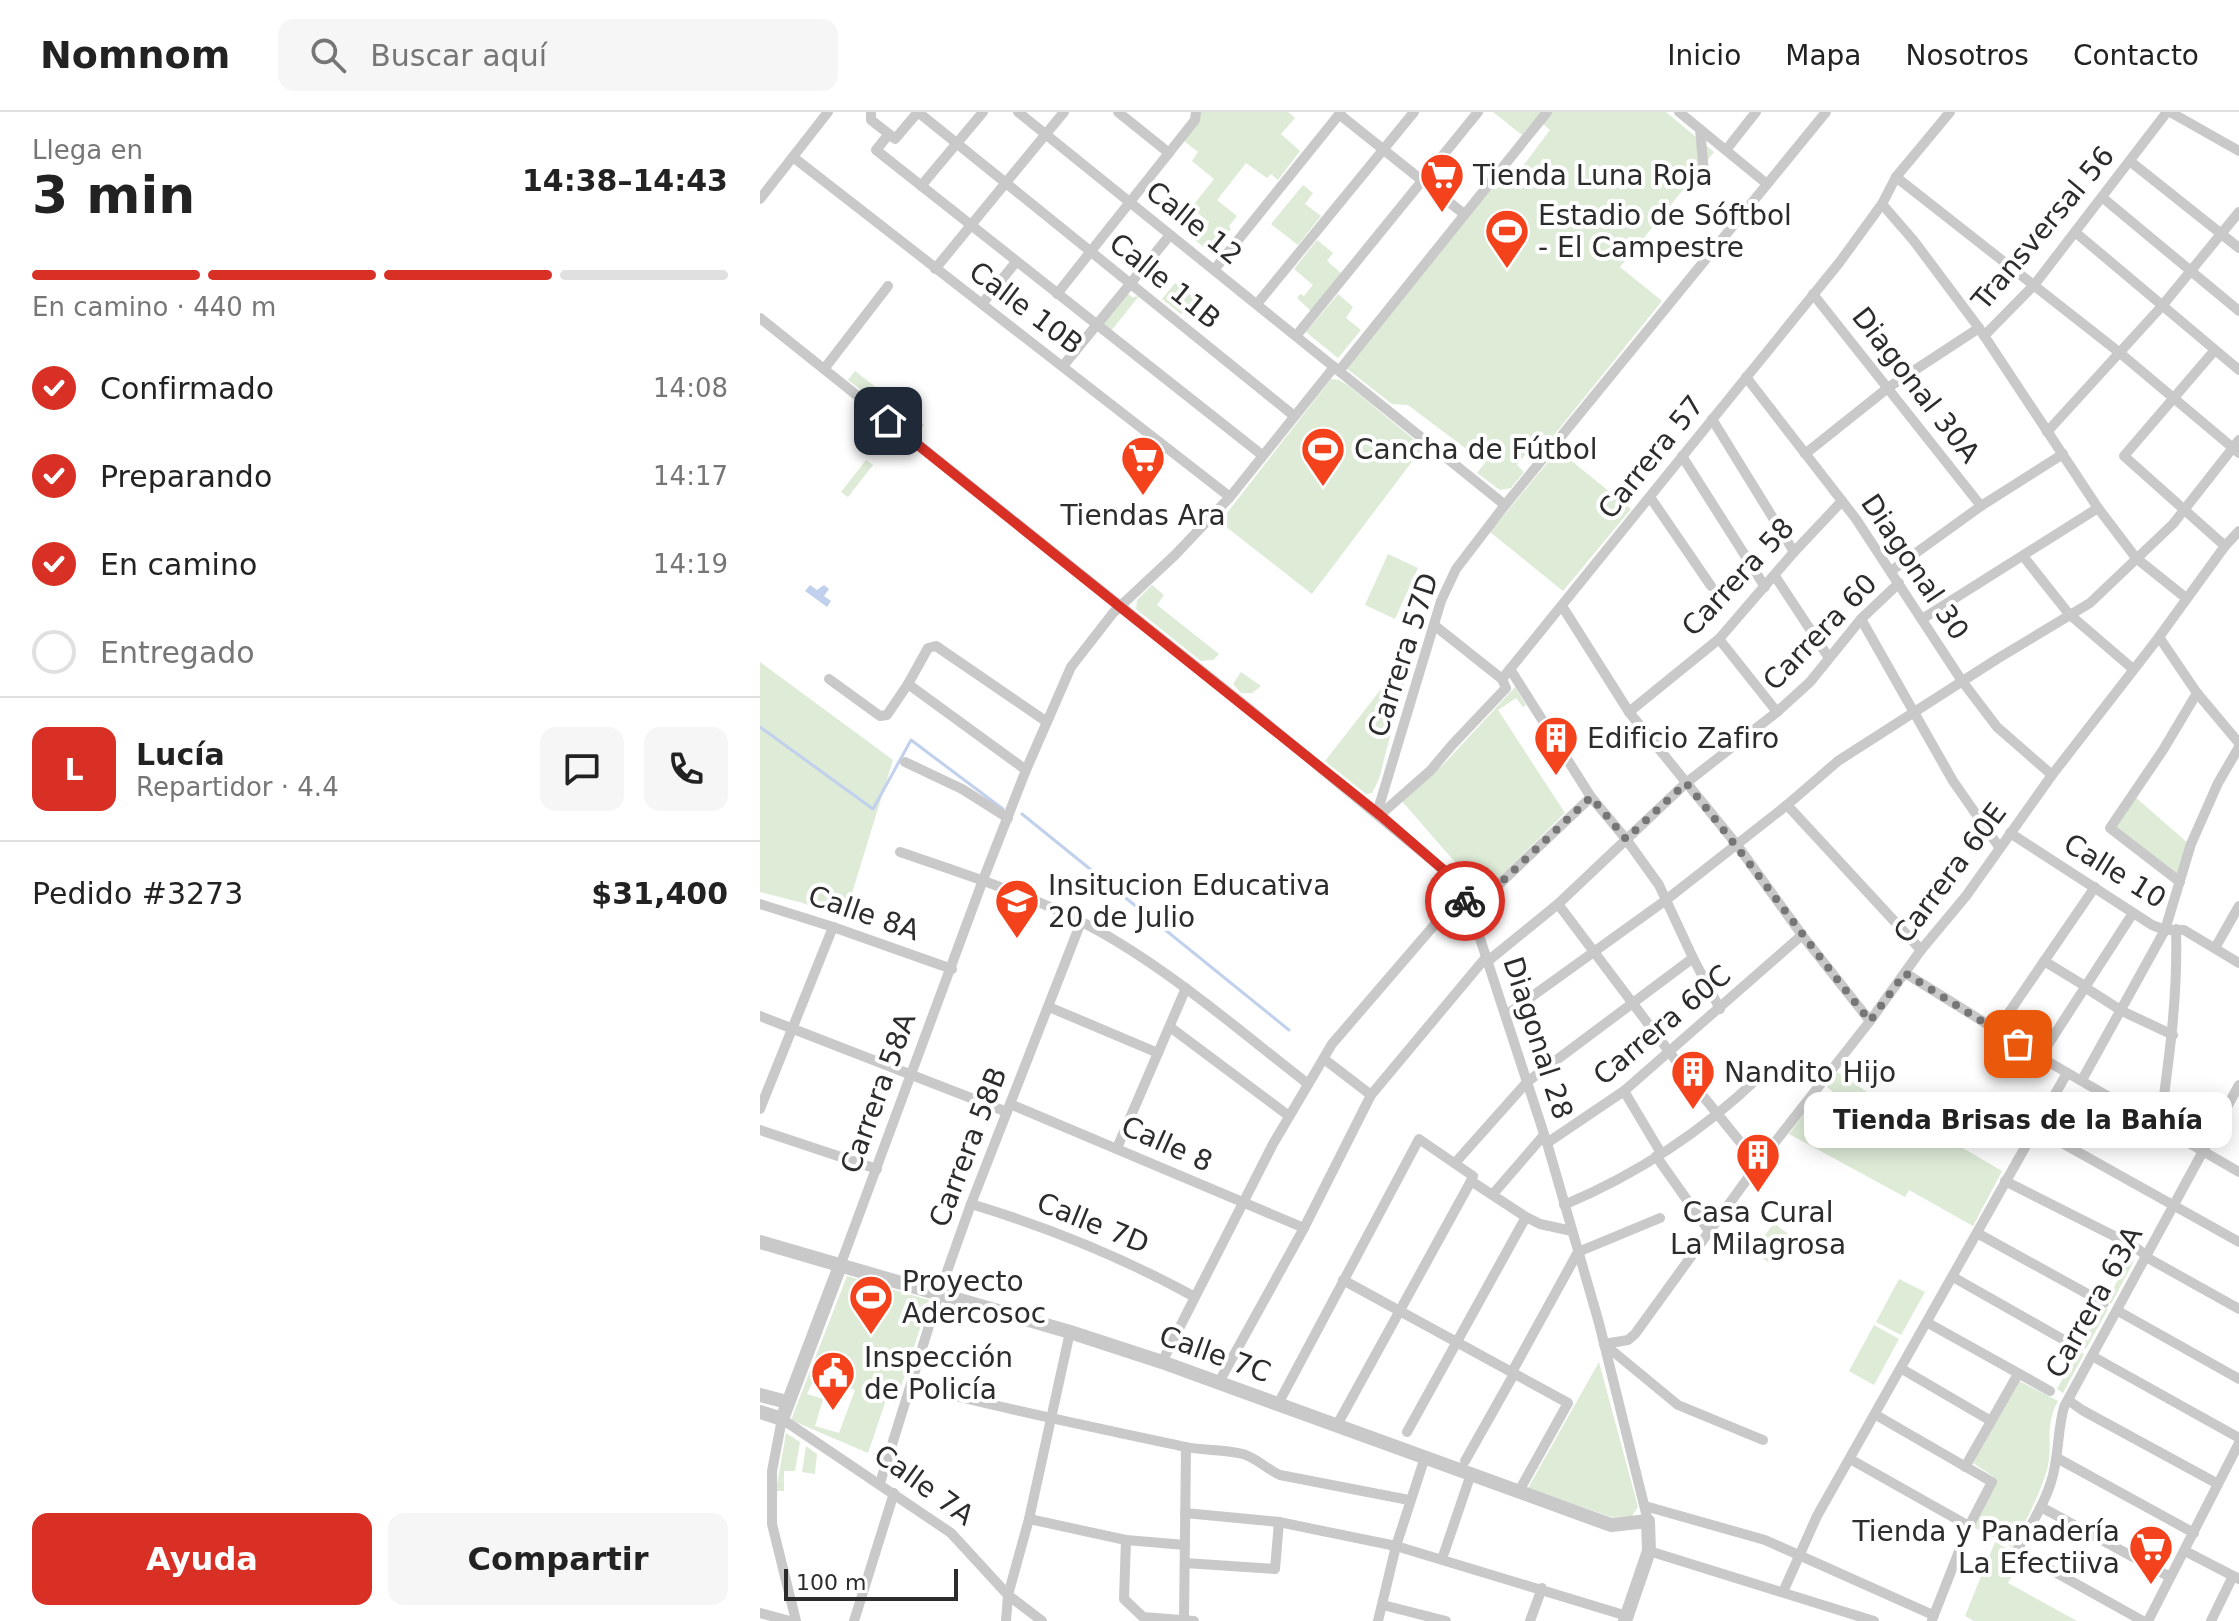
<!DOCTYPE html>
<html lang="es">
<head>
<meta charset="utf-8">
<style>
	body { margin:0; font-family:"DejaVu Sans",sans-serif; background:#f6f6f6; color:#222; height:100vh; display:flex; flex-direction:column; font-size:30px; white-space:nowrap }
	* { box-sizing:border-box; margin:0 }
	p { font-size:26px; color:#767676 }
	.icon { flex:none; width:44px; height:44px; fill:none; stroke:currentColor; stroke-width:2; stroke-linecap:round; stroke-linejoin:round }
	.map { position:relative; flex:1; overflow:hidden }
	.side { display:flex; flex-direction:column; background:#fff; width:760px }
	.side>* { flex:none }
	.scale { position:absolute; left:24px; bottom:20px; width:174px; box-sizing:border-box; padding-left:8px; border:4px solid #2c2c2c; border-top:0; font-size:22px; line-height:28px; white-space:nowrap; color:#2c2c2c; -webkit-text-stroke:6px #fff; paint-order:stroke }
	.pin { position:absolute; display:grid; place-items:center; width:68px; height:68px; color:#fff; margin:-34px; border-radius:16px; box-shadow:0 4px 12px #0006 }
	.courier { position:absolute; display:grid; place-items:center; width:80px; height:80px; margin:-40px; border:6px solid #d93025; border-radius:50%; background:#fff; color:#222; box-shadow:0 2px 10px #0007 }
	.bubble { position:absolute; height:56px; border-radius:16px; background:#fff; box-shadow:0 4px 20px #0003; font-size:26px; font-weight:800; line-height:56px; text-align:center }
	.head em { font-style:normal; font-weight:800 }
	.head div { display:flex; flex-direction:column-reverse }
	.head { display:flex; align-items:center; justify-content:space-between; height:136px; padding:0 32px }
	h1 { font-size:52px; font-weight:800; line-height:60px }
	.bar { display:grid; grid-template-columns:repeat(4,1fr); gap:12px 8px; align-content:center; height:96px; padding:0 32px }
	.bar i { height:10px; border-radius:6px; background:#e0e0e0 }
	.bar .current { background:#d93025 }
	.bar p { grid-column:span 4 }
	.line { display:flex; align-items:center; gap:20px; padding:0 32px; border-top:2px solid #e0e0e0 }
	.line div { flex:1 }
	.round { display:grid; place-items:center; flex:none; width:84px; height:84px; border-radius:16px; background:#f6f6f6 }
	ol { padding:0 32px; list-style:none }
	li { display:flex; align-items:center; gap:24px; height:88px }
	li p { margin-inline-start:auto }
	li .icon { padding:8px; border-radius:50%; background:#d93025; color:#fff; stroke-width:4 }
	li:last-child { color:#767676 }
	li i { width:44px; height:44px; border:4px solid #e0e0e0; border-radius:50% }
	.cta { display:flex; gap:16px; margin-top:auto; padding:16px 32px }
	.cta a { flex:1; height:92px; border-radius:16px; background:#d93025; color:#fff; font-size:32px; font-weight:800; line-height:92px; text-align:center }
	.cta a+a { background:#f6f6f6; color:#222 }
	header { display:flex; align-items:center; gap:48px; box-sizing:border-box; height:112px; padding:0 40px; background:#fff; border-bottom:2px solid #e0e0e0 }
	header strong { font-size:38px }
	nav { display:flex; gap:44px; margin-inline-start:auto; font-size:28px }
	.search { width:560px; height:72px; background:#f6f6f6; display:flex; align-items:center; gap:20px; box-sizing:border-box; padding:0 28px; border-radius:16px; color:#767676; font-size:30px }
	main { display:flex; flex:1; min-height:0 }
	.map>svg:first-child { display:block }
	.green { fill:#ddebd7; fill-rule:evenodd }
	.water { fill:#c1d1ed }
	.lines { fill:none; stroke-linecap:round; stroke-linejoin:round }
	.stream { stroke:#c1d1ed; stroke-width:3 }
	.minor { stroke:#c9c9c9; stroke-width:10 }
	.tertiary { stroke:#c9c9c9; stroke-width:14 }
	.done { stroke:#767676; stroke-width:8; stroke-dasharray:0 14.4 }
	.route { stroke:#d93025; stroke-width:10 }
	.labels { text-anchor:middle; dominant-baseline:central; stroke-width:8; stroke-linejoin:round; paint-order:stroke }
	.poi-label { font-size:28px; fill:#2c2c2c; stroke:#fff; text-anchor:start }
	.street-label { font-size:28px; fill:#2c2c2c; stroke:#fff }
</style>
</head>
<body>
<header>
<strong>Nomnom</strong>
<div class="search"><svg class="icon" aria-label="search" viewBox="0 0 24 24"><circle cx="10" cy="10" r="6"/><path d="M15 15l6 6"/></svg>Buscar aquí</div>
<nav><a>Inicio</a><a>Mapa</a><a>Nosotros</a><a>Contacto</a></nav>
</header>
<main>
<section class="side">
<div class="head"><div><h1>3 min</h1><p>Llega en</p></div><em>14:38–14:43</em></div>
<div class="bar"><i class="current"></i><i class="current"></i><i class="current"></i><i></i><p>En camino · 440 m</p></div>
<ol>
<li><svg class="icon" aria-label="check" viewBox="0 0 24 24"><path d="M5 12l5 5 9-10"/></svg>Confirmado<p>14:08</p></li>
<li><svg class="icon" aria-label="check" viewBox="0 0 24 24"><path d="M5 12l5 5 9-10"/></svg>Preparando<p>14:17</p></li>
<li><svg class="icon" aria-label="check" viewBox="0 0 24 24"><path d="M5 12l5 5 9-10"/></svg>En camino<p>14:19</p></li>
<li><i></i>Entregado</li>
</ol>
<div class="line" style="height:144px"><b class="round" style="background:#d93025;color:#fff">L</b><div><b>Lucía</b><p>Repartidor · 4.4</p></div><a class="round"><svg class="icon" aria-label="chat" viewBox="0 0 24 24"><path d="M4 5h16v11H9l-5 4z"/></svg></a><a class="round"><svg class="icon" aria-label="phone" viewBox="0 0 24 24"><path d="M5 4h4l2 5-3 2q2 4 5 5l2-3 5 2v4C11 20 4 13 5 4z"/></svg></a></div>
<div class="line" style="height:104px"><div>Pedido #3273</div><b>$31,400</b></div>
<div class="cta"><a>Ayuda</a><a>Compartir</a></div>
</section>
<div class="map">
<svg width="1479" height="1509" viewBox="0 0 1479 1509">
	<rect width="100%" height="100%" fill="#fff"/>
	<g class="green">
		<polygon points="440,0 528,0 535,6 521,22 540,39 518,68 511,62 507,66 486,51 457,88 477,104 469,114 471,117 451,141 435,128 449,110 431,96 454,67 432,49 438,40 423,28"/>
		<polygon points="733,0 781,0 762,23"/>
		<polygon points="792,0 906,0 954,40 860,155 902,189 790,328 782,322 757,353 764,360 751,376 740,378 717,361 725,351 648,293 632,292 586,256 742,64 751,70 790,18 783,12"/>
		<polygon points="543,73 553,81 545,92 561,104 538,133 511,112"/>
		<polygon points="557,128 573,141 567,149 582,162 551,199 537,186 540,182 544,184 553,173 534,157"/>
		<polygon points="415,171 434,186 421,202 402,187"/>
		<polygon points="367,181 372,185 379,184 351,219 342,212"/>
		<polygon points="578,182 593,195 586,206 601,218 578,246 546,220"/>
		<polygon points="95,259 117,276 110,285 88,268"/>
		<polygon points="571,267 579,268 589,274 663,335 552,482 460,410"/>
		<polygon points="122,281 164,313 158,320 117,288"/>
		<polygon points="798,338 871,397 803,479 730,420"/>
		<polygon points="106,348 113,353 88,385 81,380"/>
		<polygon points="628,442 658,456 635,507 605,493"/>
		<polygon points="392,473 404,483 397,493 459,542 453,548 441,549 376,497 377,488"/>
		<polygon points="0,550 133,648 84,807 43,791 0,780"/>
		<polygon points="640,553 647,559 619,667 612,681 606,682 565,649"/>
		<polygon points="481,560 501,574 492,581 481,581 473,572"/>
		<polygon points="755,575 766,593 763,595 756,586 738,598 805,701 717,787 707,764 641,688 684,652"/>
		<polygon points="1374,684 1429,732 1419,756 1418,767 1353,716"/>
		<polygon points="1077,960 1107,980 1242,1059 1213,1114 1149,1078 1145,1085 1029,1022 1048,996 1064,990 1072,979 1067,975"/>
		<polygon points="1014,1111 1028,1122 1008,1150 993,1139"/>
		<polygon points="1367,1138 1374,1145 1373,1151 1351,1192 1347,1189 1368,1148"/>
		<path d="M87 1164 169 1188 136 1291 126 1288 108 1341 31 1308ZM55 1265 95 1278 79 1321 55 1314 63 1287 47 1282Z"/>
		<polygon points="1139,1167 1165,1180 1141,1223 1116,1210"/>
		<polygon points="1342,1194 1348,1197 1326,1237 1320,1234"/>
		<polygon points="1114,1213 1139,1227 1114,1273 1089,1259"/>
		<polygon points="1318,1239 1324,1242 1303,1281 1297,1277"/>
		<polygon points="839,1250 878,1395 872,1404 851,1405 768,1376"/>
		<path d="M1259 1269 1298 1289C1283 1317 1294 1332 1287 1358 1279 1385 1265 1410 1252 1435L1213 1415 1236 1371 1234 1365 1213 1351Z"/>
		<polygon points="26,1321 40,1330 35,1359 24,1359 24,1379 16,1379"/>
		<polygon points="46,1334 57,1342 55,1362 42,1360"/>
		<polygon points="1235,1430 1250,1438 1249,1442 1260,1448 1248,1471 1317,1509 1214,1509 1205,1504"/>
	</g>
	<polygon class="water" points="50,473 57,478 64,473 69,477 64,484 71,489 67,495 45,479"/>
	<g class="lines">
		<g class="stream">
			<polyline points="0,615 113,697 151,628 243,697"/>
			<polyline points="262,702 529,918"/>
		</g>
		<g class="minor">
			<polyline points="111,0 111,8 129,22"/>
			<polyline points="158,0 135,27 129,22 116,38 502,343"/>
			<polyline points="158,0 533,303"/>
			<polyline points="258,0 745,393"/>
			<polyline points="358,0 409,41"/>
			<polyline points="919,0 1007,72"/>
			<polyline points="1410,0 1479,39"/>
			<polyline points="579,2 704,102"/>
			<polyline points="940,17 944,60"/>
			<polyline points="966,38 996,0"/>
			<polyline points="33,45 470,385"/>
			<polyline points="1371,50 1479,136"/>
			<polyline points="1136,65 1360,241 1479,341"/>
			<polyline points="161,74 223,0"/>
			<polyline points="1343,86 1479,199"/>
			<polyline points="0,87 68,0"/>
			<polyline points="1122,92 1154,129 1219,216 1338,396 1376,446 1426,486"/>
			<polyline points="1315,120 1479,258"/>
			<polyline points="175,157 304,0"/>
			<polyline points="454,158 581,0"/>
			<polyline points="297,182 435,8 436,0"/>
			<polyline points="1053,182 1221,394"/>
			<polyline points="222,192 256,150"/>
			<polyline points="497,192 654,0"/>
			<polyline points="0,206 487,595 693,766 711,799 787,1031 839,1211 888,1409"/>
			<polyline points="536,224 718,0"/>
			<polyline points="1224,224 1275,172 1407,0"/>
			<polyline points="1454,239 1364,344 1465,434"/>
			<polyline points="303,254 410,123"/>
			<polyline points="64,257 128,174"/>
			<polyline points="579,259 787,0"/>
			<polyline points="986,265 1096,407 1202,569 1237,615 1292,663"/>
			<polyline points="952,307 1034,440"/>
			<polyline points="1287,320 1402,194 1479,100"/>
			<polyline points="1045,342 1129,275 1219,216"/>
			<polyline points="922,344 1005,475"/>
			<polyline points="890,385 951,474"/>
			<polyline points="1263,444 1309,502 1373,557"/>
			<polyline points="1131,459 1221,394 1303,342"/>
			<polyline points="1015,464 1069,546"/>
			<polyline points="802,494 869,600 977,733 1042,823 1110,909"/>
			<polyline points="1101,507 1193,669 1239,735"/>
			<polyline points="1162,507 1338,396"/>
			<polyline points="674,513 742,567"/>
			<polyline points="1399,525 1437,581 1479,631"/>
			<polyline points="959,527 1017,600"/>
			<polyline points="750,557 831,685 866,727 899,773 933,846 960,897"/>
			<polyline points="69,567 120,604 127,603 148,572"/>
			<polyline points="742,567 1079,151 1122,92 1136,65 1190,0"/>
			<polyline points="869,600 959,527 1034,440 1082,389"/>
			<polyline points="145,650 202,677 248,706"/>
			<polyline points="266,658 148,572 168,536 176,534 287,610"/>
			<polyline points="1027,693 1161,838"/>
			<polyline points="617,701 681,489 696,457 745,393 1066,0"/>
			<polyline points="620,703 671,658 692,633 746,576 742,567"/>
			<polyline points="1250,721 1392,813 1405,818 1424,818 1479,851"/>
			<path d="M140 740C213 765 290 789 356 829 424 870 485 923 548 972"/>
			<polyline points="1420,770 1350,716 1403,638 1437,581"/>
			<polyline points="0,792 73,815 192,857"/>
			<polyline points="798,792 938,978 998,1052"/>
			<polyline points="711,799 831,685"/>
			<polyline points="1455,836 1479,794"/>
			<polyline points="728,849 798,792 926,671 1017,600 1050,570 1101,507 1139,471"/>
			<polyline points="1284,849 1325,874"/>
			<polyline points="1145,861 1280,945 1479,1060"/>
			<polyline points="1326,876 1362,899 1413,923"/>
			<polyline points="289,895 398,941"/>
			<polyline points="746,903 906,788 1027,693 1078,649 1237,547 1330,491 1413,412 1479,328"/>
			<polyline points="0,904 247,1000"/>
			<polyline points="410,915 529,1004"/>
			<polyline points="1237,918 1335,775"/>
			<polyline points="1280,945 1373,801"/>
			<polyline points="564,947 611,983"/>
			<polyline points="1322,968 1405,818 1431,732 1458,671 1479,635"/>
			<polyline points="864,979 901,1041"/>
			<polyline points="250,992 544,1116"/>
			<polyline points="0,997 73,815"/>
			<path d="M1400 1014C1409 945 1418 888 1416 817"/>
			<polyline points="1275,1016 1479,1130"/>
			<polyline points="0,1018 117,1057"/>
			<polyline points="787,1031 864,979 1042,823"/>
			<polyline points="357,1036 426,876"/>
			<polyline points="896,1044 949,1119"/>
			<polyline points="695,1051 767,970 933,846"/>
			<polyline points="1245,1069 1372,1133 1387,1144"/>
			<polyline points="733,1082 784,1023"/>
			<path d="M211 1092C291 1116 360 1144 433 1184"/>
			<path d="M804 1093C875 1063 943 1019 999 965"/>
			<polyline points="1217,1121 1344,1191"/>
			<polyline points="1386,1145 1479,1197"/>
			<polyline points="80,1154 223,768 266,658 311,555 353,501 415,443 470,385 574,255"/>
			<polyline points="1193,1165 1318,1236"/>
			<polyline points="583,1168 808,1291 759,1379"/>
			<polyline points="1358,1199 1479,1267"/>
			<polyline points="1168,1211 1290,1279"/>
			<polyline points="844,1232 868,1228 875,1222 998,1052 1110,909 1161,838 1206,784 1292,663 1399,525 1465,434 1479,419"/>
			<polyline points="844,1232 918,1293 1003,1328"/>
			<polyline points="1332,1244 1479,1326"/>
			<polyline points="402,1250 513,1032 572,932 701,782"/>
			<polyline points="1142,1257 1231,1309"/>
			<polyline points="752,1260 818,1140 900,1106"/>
			<polyline points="459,1270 544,1116 611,983 727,844"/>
			<path d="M151 1273C240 1296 331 1315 421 1334 441 1339 463 1337 483 1342 497 1346 506 1357 520 1363L649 1388"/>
			<polyline points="1308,1288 1322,1298 1458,1372"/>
			<polyline points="518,1292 659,1027 713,1064 711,1069 766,1105 780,1112 812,1119"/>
			<polyline points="1116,1303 1232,1370 1209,1414 1172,1508"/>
			<polyline points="577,1313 711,1069"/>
			<polyline points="647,1320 766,1105"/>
			<polyline points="1297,1346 1434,1421"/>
			<polyline points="1090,1347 1209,1414"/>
			<polyline points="705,1349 754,1262"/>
			<polyline points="1205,1355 1258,1262"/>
			<polyline points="120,1371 179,1182 211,1092 321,810"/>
			<polyline points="885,1394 1005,1428 1173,1503"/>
			<polyline points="1281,1395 1410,1465"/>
			<polyline points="425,1401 519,1410 636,1434 867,1504"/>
			<polyline points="269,1407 366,1428 425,1433"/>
			<polyline points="366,1428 364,1487 383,1505 434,1509"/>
			<polyline points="889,1439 1114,1509"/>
			<polyline points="1425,1439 1479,1467"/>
			<polyline points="682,1447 711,1362"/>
			<polyline points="425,1451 515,1457 519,1410"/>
			<polyline points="1023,1480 1057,1404 1307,961"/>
			<polyline points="623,1493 686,1509"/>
			<polyline points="0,1501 30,1509"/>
			<polyline points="424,1508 426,1335"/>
			<polyline points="36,1509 12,1412 12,1359 22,1307 191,1421 248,1483 282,1509"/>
			<polyline points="94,1509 134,1381"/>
			<polyline points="246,1509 248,1483 269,1407 310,1220"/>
			<polyline points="618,1509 636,1434 665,1345"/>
			<polyline points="770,1509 782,1476"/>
			<path d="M1383 1509 1257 1439C1268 1417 1284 1394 1291 1370 1299 1346 1297 1320 1304 1295L1479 973"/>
			<polyline points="1388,1509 1479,1331"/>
			<polyline points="1451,1509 1473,1464"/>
		</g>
		<g class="tertiary">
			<polyline points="0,1130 310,1220 402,1250 851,1413 888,1409 889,1439 865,1509"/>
			<polyline points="0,1283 27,1290"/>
			<polyline points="0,1300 22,1307 80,1154"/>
		</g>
	</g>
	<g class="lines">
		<path class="done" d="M705 789 711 799 831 685 866 727 926 671C990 749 1047 831 1110 909L1145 861 1258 932"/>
		<polyline class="route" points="128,309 620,703 693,766 705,789"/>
	</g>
	<defs>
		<g id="supermarket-pin" transform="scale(2.3)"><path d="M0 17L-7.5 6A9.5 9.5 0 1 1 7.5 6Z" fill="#f4421c" stroke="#fff"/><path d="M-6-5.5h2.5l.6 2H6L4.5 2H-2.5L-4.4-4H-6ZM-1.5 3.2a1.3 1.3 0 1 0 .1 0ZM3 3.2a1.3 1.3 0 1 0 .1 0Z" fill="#fff"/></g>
		<g id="stadium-pin" transform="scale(2.3)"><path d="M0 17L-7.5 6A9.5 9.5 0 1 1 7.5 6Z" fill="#f4421c" stroke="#fff"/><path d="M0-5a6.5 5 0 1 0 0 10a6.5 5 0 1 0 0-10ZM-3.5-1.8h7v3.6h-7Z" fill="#fff"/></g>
		<g id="building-pin" transform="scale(2.3)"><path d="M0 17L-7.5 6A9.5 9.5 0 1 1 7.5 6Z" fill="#f4421c" stroke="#fff"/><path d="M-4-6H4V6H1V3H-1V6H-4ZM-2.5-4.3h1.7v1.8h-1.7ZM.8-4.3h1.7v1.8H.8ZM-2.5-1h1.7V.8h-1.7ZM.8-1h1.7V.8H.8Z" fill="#fff"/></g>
		<g id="school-pin" transform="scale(2.3)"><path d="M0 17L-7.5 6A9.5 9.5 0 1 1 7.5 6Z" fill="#f4421c" stroke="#fff"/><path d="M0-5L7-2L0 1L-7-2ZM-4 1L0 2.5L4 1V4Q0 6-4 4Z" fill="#fff"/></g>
		<g id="civic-pin" transform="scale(2.3)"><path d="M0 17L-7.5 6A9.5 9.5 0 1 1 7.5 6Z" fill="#f4421c" stroke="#fff"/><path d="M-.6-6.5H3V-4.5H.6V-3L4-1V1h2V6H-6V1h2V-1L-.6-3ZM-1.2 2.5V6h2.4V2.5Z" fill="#fff"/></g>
	</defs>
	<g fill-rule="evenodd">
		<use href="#supermarket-pin" x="682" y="63"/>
		<use href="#stadium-pin" x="747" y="119"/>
		<use href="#stadium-pin" x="563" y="337"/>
		<use href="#supermarket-pin" x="383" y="346"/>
		<use href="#building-pin" x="796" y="626"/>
		<use href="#school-pin" x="257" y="789"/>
		<use href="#building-pin" x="933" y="960"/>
		<use href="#building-pin" x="998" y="1043"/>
		<use href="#stadium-pin" x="111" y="1185"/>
		<use href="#civic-pin" x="73" y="1261"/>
		<use href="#supermarket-pin" x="1391" y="1435"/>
	</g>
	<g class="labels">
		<g class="poi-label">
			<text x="713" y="63">Tienda Luna Roja</text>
			<text x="778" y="103">Estadio de Sóftbol<tspan x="778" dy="32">- El Campestre</tspan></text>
			<text x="594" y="337">Cancha de Fútbol</text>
			<text x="383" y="403" text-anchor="middle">Tiendas Ara</text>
			<text x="827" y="626">Edificio Zafiro</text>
			<text x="288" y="773">Insitucion Educativa<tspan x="288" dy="32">20 de Julio</tspan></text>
			<text x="964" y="960">Nandito Hijo</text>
			<text x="998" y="1100" text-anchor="middle">Casa Cural<tspan x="998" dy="32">La Milagrosa</tspan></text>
			<text x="142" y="1169">Proyecto<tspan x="142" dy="32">Adercosoc</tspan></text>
			<text x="104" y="1245">Inspección<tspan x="104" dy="32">de Policía</tspan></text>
			<text x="1360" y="1419" text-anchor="end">Tienda y Panadería<tspan x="1360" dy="32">La Efectiiva</tspan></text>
		</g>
		<g class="street-label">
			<text transform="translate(434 111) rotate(39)">Calle 12</text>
			<text transform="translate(1283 116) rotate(-50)">Transversal 56</text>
			<text transform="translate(405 169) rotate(39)">Calle 11B</text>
			<text transform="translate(266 196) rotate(37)">Calle 10B</text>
			<text transform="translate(1156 273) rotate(52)">Diagonal 30A</text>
			<text transform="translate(891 345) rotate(-51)">Carrera 57</text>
			<text transform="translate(1155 455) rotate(56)">Diagonal 30</text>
			<text transform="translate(978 465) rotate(-47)">Carrera 58</text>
			<text transform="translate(1060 520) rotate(-46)">Carrera 60</text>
			<text transform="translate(643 543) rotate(-72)">Carrera 57D</text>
			<text transform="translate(1355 759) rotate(32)">Calle 10</text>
			<text transform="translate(1190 761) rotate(-53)">Carrera 60E</text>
			<text transform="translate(104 801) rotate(19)">Calle 8A</text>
			<text transform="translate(902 913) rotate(-40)">Carrera 60C</text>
			<text transform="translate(778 926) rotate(72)">Diagonal 28</text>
			<text transform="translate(118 981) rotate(-70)">Carrera 58A</text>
			<text transform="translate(407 1032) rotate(24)">Calle 8</text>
			<text transform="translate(208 1035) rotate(-69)">Carrera 58B</text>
			<text transform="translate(333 1111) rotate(22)">Calle 7D</text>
			<text transform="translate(1334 1190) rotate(-61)">Carrera 63A</text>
			<text transform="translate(455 1242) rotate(20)">Calle 7C</text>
			<text transform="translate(164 1373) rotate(36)">Calle 7A</text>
		</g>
	</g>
</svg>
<div class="scale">100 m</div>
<div class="pin" style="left:1258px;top:932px;background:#ea580c"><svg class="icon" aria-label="bag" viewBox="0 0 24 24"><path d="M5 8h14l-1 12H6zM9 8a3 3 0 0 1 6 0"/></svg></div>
<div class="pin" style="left:128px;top:309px;background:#1f2937"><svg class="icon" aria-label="home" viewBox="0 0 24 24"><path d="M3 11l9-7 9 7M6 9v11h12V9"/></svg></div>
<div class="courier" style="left:705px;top:789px"><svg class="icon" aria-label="bike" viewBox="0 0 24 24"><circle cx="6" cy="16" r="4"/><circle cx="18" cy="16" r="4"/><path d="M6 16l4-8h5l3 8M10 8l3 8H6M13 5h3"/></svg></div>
<div class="bubble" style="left:1044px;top:980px;width:428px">Tienda Brisas de la Bahía</div>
</div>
</main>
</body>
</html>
